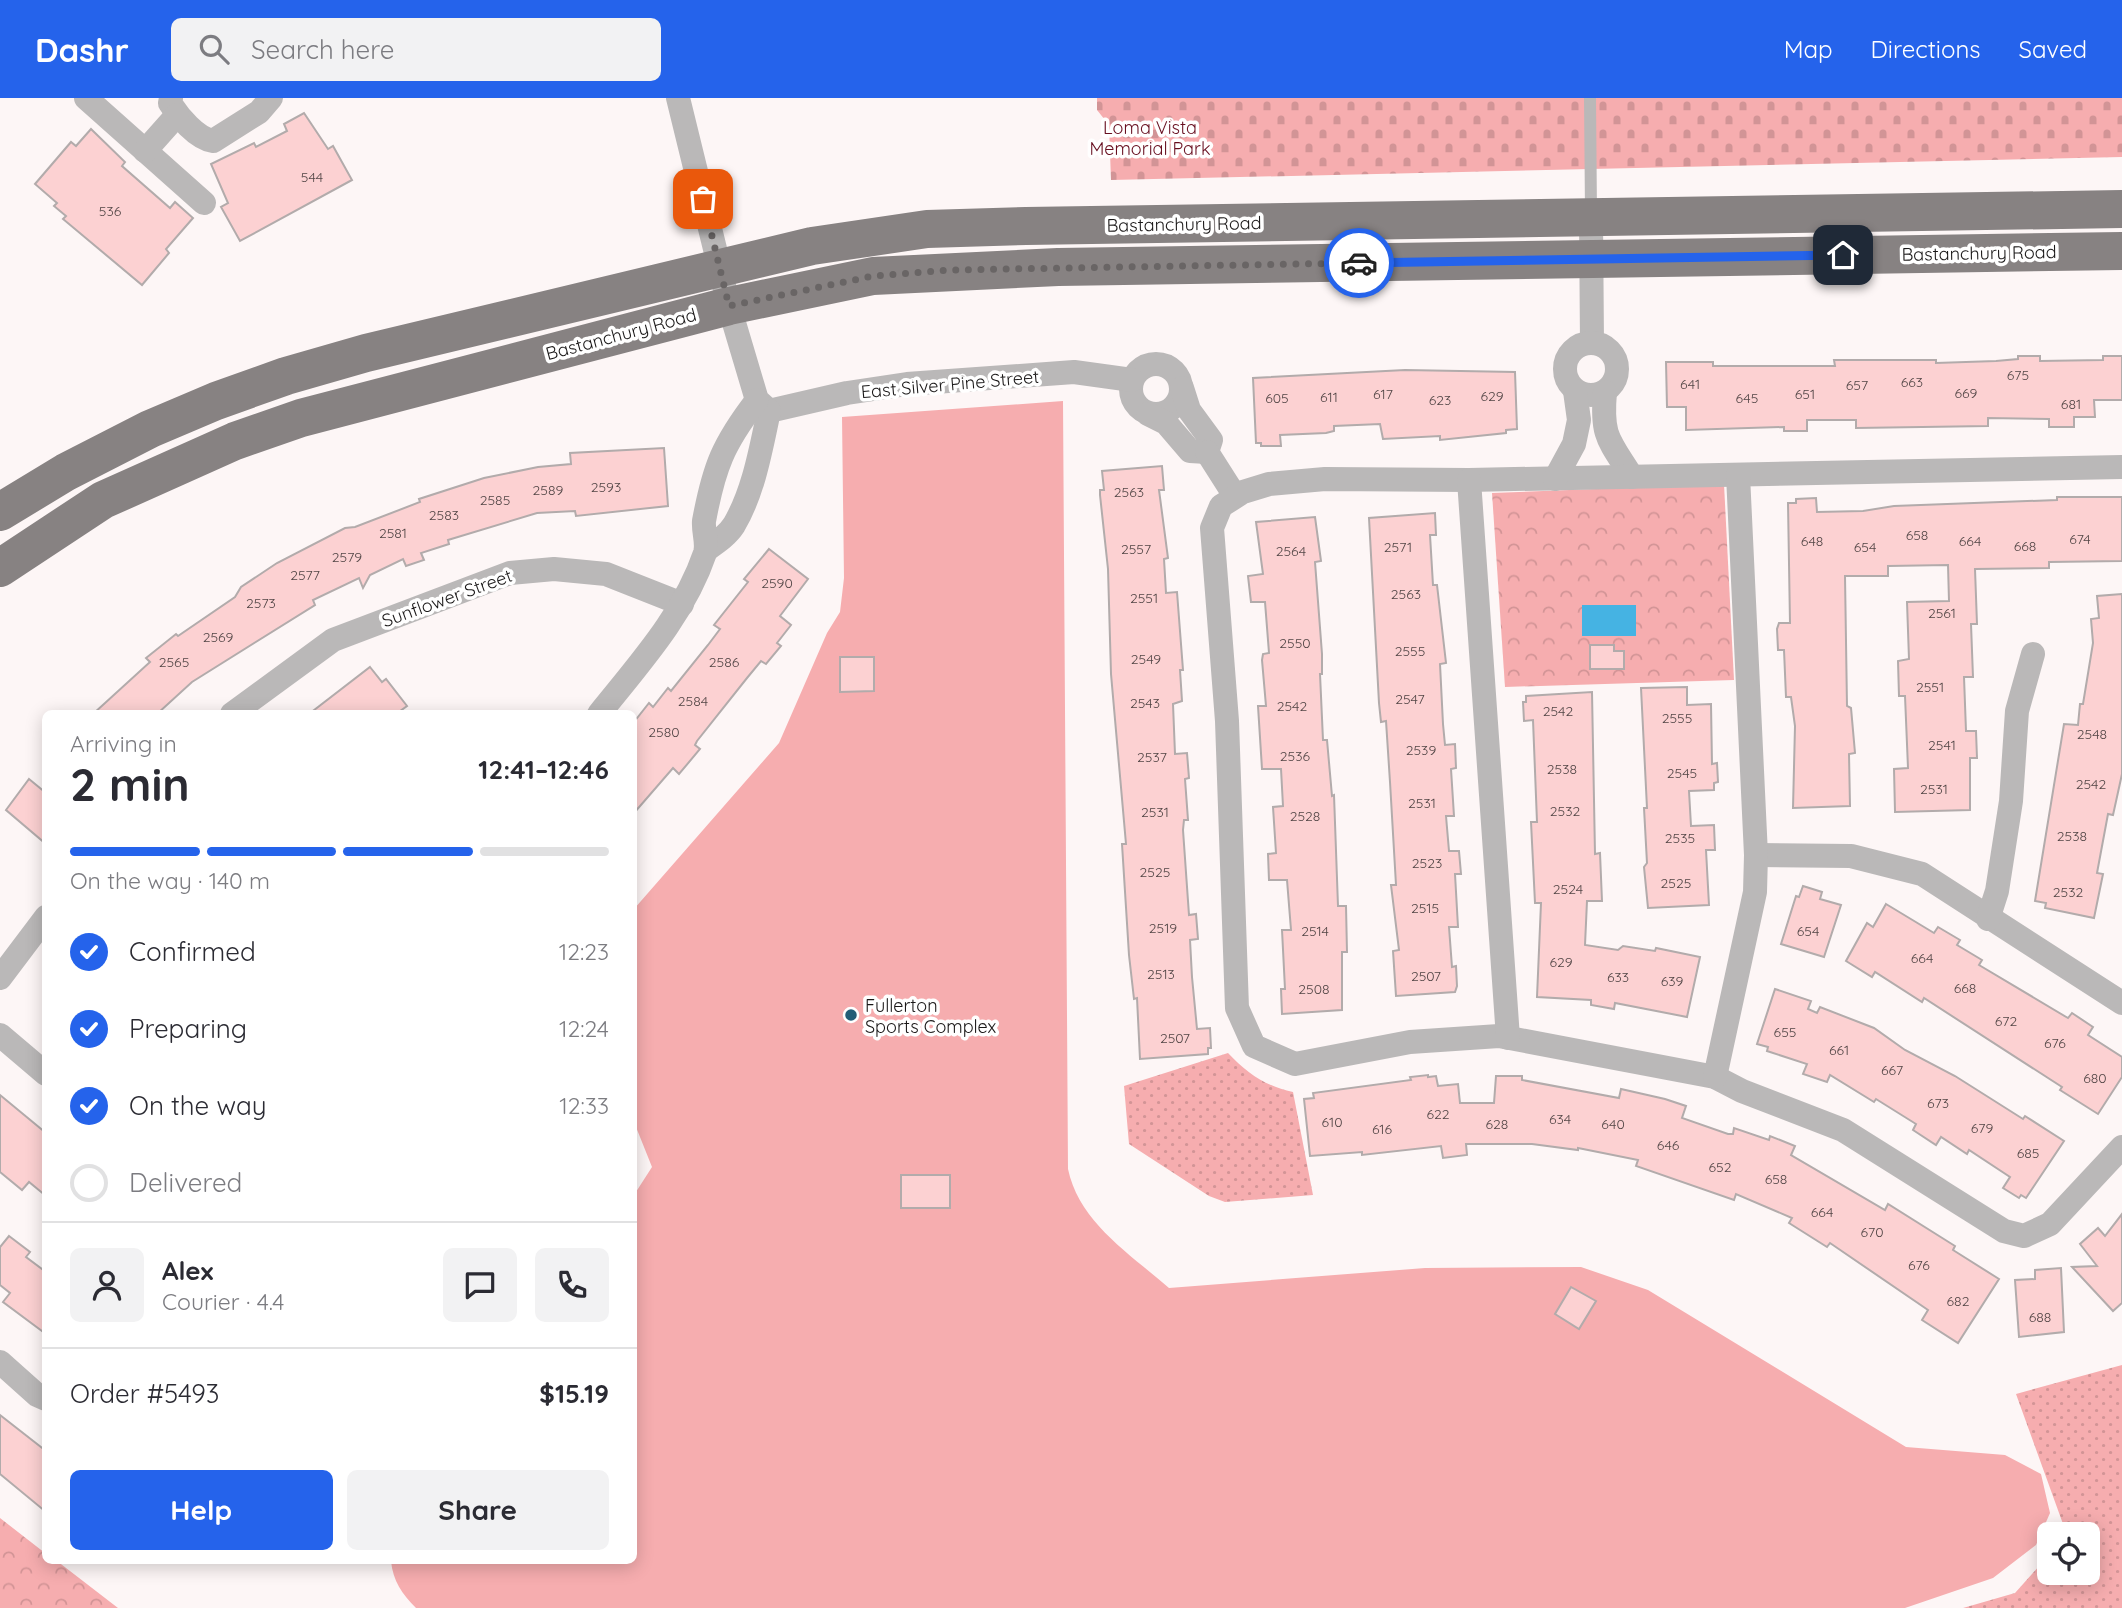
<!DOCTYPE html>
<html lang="en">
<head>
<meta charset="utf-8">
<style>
	body { margin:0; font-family:Quicksand,sans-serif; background:#f2f2f3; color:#2b2b33; height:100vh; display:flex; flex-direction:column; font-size:26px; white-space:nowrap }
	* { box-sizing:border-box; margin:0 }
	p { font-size:23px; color:#7c7c81 }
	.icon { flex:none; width:38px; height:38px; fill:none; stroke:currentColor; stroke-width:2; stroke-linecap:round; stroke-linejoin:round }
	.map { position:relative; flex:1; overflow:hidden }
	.sheet { position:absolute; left:42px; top:612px; width:595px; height:854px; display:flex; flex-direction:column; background:#fff; border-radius:10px; box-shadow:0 4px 18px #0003 }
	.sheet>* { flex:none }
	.tools { position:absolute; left:2037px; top:1424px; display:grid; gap:14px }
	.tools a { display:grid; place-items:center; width:63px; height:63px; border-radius:10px; background:#fff; box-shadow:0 4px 18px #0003; font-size:35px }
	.pin { position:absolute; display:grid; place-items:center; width:60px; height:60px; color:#fff; margin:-30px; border-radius:14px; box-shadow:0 4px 10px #0006 }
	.courier { position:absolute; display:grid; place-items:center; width:70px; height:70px; margin:-35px; border:5px solid #2563eb; border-radius:50%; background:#fff; color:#222; box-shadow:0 2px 9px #0007 }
	.headline em { font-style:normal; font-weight:700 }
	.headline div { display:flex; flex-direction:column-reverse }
	.headline { display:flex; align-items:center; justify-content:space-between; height:119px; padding:0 28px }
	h1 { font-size:46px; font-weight:700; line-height:52px }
	.bar { display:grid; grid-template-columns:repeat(4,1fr); gap:10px 7px; align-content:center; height:84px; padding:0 28px }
	.bar i { height:9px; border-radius:5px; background:#e1e1e2 }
	.bar .active { background:#2563eb }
	.bar p { grid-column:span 4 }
	.line { display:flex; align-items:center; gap:18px; padding:0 28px; border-top:2px solid #e1e1e2 }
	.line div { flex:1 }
	.round { display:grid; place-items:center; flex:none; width:74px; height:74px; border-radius:10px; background:#f2f2f3 }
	ol { padding:0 28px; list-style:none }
	li { display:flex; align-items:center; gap:21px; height:77px }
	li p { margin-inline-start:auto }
	li .icon { padding:7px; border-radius:50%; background:#2563eb; color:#fff; stroke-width:4 }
	li:last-child { color:#7c7c81 }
	li i { width:38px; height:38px; border:4px solid #e1e1e2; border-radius:50% }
	.cta { display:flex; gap:14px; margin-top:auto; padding:14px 28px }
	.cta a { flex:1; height:80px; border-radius:10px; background:#2563eb; color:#fff; font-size:28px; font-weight:700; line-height:80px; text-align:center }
	.cta a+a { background:#f2f2f3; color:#2b2b33 }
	header { display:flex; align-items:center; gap:42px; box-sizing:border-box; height:98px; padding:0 35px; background:#2563eb; color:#fff }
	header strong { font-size:33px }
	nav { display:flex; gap:38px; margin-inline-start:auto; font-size:24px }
	.search { width:490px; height:63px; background:#f2f2f3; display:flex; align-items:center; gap:18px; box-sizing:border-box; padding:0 24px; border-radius:10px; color:#7c7c81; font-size:26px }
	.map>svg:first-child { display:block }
	.grass { fill:url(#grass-dots) }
	.cemetery { fill:url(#cemetery-stones) }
	.park { fill:url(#park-crowns) }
	.garden { fill:#f6adaf }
	.water { fill:#45b3e3 }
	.building { fill:#fcd1d2; stroke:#b2abab; stroke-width:2 }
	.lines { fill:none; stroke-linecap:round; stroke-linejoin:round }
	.lane { stroke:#bab8b8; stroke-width:12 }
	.street { stroke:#bab8b8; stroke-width:24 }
	.primary { stroke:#878282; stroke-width:38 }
	.done { stroke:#696565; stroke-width:7; stroke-dasharray:0 12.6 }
	.route { stroke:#2563eb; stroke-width:9 }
	.poi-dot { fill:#245d77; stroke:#fff; stroke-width:2.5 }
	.labels { text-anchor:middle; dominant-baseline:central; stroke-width:7; stroke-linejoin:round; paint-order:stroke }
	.number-label { font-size:14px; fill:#524646 }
	.park-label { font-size:18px; fill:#670e1f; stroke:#fff }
	.street-label { font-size:18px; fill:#191717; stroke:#fff }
	.poi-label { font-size:18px; fill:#191717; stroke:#fff; text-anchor:start }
</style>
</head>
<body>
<header>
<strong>Dashr</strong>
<div class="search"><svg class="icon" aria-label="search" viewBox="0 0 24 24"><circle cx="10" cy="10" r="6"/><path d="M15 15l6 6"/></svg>Search here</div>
<nav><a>Map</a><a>Directions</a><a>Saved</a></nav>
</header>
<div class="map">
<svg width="2122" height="1510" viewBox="0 0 2122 1510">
	<defs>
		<pattern id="grass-dots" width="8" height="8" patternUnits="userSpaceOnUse" patternTransform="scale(1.75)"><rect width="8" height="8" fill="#f6adaf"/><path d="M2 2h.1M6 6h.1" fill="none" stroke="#d29496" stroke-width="1.8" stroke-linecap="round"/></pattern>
		<pattern id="cemetery-stones" width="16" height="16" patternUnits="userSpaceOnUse" patternTransform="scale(1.75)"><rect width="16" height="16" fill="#f6adaf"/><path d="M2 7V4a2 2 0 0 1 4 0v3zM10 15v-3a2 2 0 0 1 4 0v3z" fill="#d29496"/></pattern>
		<pattern id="park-crowns" width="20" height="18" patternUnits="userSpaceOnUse" patternTransform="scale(1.75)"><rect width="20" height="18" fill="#f6adaf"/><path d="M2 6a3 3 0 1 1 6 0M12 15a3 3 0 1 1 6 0" fill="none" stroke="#d29496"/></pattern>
	</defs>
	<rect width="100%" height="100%" fill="#fdf6f6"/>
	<g class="grass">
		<path d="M1228 955C1247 975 1265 988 1293 994L1313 1097 1225 1104 1209 1098 1129 1046 1124 988Z"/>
		<polygon points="2122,1267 2122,1510 1963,1510 2015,1495 2049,1457 2049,1475 2088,1475 2088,1437 2067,1437 2016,1296"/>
	</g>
	<polygon class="cemetery" points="1097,0 2122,0 2122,59 1111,82 1109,27 1097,12"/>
	<g class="park">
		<polygon points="1724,386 1734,582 1505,589 1492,395"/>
		<polygon points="0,1420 45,1455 46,1463 57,1463 118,1510 0,1510"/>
	</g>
	<path class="garden" d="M1063 303 1068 1071C1079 1124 1130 1156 1169 1190L1425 1170 1581 1169 1648 1192 1906 1349 2005 1357 2041 1376 2050 1415 2036 1447 1993 1480 1905 1510H416C402 1496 393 1483 391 1463H634V1097L652 1069 634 1024V811L779 645 827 535 840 514 844 480 842 319Z"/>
	<rect class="water" x="1582" y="507" width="54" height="31"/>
	<g class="building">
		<polygon points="304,15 328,51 333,48 352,82 240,143 221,109 228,105 211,66 254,45 256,49 287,33 284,26"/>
		<polygon points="91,31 125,64 122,68 170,110 175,104 193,120 166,151 169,155 142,187 63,121 66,118 54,108 57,105 35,86 71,44 76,48"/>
		<polygon points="2018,258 2040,258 2040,263 2103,262 2103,258 2122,258 2122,302 2094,302 2095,319 2074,319 2074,329 2049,329 2049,321 1988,320 1988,328 1856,330 1856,322 1807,322 1807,333 1784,333 1784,329 1686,332 1686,309 1667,309 1666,264 1713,264 1713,268 1835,268 1834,262 1936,262 1936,265 1996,263 2018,261"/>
		<polygon points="1405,272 1515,274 1517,331 1506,332 1506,335 1440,342 1440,338 1383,341 1380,326 1334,328 1334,333 1326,335 1280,337 1281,348 1261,348 1261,345 1256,345 1253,280"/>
		<polygon points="664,350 668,408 576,418 575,413 537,415 448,442 449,446 421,455 424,462 406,468 403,461 370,477 363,490 359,480 313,502 315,507 192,584 157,616 93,616 150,564 146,560 176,536 178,538 235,499 241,489 277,465 345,430 355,429 420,404 419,401 484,380 538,369 571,366 570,355"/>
		<polygon points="1162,368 1164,392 1159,392 1168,460 1164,461 1166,495 1177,494 1183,572 1180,572 1182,603 1173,606 1175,656 1187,655 1189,680 1185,681 1188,722 1184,722 1183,732 1189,817 1196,816 1198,841 1190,842 1192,879 1197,931 1210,930 1211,950 1208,950 1208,956 1140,961 1137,900 1134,901 1129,857 1122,746 1126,746 1111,576 1108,471 1100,397 1100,392 1104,392 1102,373"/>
		<polygon points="2057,399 2122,399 2122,463 2049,464 2049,470 1975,471 1977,526 1971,526 1973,579 1964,579 1966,633 1976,633 1977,660 1970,660 1970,712 1895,714 1894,671 1908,670 1905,598 1899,598 1898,563 1909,561 1907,504 1949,503 1948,467 1888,468 1888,478 1845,478 1847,608 1851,610 1855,655 1849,656 1850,708 1793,710 1795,628 1791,599 1786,599 1784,552 1778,552 1777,531 1779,525 1790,525 1788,405 1796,405 1796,401 1816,400 1817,414 1863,413 1894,408 2057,402"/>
		<polygon points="1435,415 1436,437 1430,437 1433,487 1437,487 1446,565 1440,566 1443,626 1445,647 1455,646 1456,670 1451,671 1454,718 1446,718 1449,753 1459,753 1461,776 1455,776 1458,829 1449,829 1452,869 1456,868 1457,888 1455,894 1396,898 1393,853 1399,852 1391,787 1396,787 1390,684 1386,623 1381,624 1379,605 1369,420"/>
		<polygon points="1315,419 1321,463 1315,464 1322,556 1322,576 1320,576 1323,642 1327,642 1332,698 1334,697 1338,808 1346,808 1347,854 1342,854 1342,912 1282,916 1281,891 1285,891 1282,832 1291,832 1287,782 1269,782 1268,756 1276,755 1273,709 1283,708 1281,671 1262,671 1258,608 1266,608 1262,562 1263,556 1269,555 1265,504 1251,504 1248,478 1263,476 1256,424"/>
		<polygon points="769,451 808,481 780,518 791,527 777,545 781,548 766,566 761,563 747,580 697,643 695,647 700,651 679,676 673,670 634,715 634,624 649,605 653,609 668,590 671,593 708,547 720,531 714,527 748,484 744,481"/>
		<polygon points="2122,496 2122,676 2113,717 2108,716 2097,775 2103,776 2094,820 2045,810 2046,805 2035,803 2064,626 2078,627 2080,606 2083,606 2093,545 2091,521 2099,520 2097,498"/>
		<polygon points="1590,547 1614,547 1614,553 1624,553 1624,571 1590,571"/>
		<polygon points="840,559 874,559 874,593 840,594"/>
		<polygon points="370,569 382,584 386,581 407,608 396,616 309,616"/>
		<polygon points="1687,589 1687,607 1711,606 1712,666 1717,665 1718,684 1714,685 1714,692 1689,693 1691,728 1714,727 1715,752 1706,752 1709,807 1648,810 1644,769 1647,765 1644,710 1647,710 1641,590"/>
		<polygon points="1592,594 1595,756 1600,755 1602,803 1587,803 1585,847 1618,852 1623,848 1655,853 1656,850 1700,859 1687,919 1615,905 1614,911 1591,907 1591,902 1537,899 1541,805 1535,805 1531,724 1537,724 1533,622 1524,623 1523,604 1526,604 1526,598"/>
		<polygon points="29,681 46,695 46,746 6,712"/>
		<polygon points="1803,788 1822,794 1820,801 1841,807 1824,859 1781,846 1796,798 1799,799"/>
		<polygon points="1886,806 1934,835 1938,829 1960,842 1957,847 1982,862 1979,867 2068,920 2072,915 2093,929 2088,937 2122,959 2122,979 2098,1016 2060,992 2062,989 1924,900 1922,904 1875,874 1872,879 1846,863 1867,825 1873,829"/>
		<polygon points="1775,891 1811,903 1808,911 1817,915 1820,909 1874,930 1905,952 1955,978 2023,1021 2025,1018 2064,1043 2026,1100 2021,1097 2019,1100 2003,1090 2010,1079 1969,1052 1967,1056 1941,1039 1936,1047 1913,1032 1916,1026 1876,1001 1874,1004 1830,977 1827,984 1803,976 1807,966 1767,953 1768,949 1757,946"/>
		<polygon points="1428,977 1428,979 1436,978 1438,988 1458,986 1460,1005 1494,1005 1496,978 1522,978 1522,982 1619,1000 1621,991 1665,1001 1686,1008 1682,1020 1728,1036 1733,1036 1734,1030 1769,1042 1770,1038 1795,1048 1791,1057 1885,1112 1888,1106 1955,1148 1953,1152 1999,1181 1958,1245 1922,1222 1928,1212 1830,1145 1827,1149 1789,1125 1792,1120 1736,1096 1734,1102 1636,1068 1638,1062 1578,1050 1578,1052 1532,1046 1466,1046 1467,1057 1443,1060 1441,1048 1362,1057 1362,1054 1310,1058 1304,1001 1314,1000 1313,995 1411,982 1410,979"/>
		<polygon points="0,997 46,1035 46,1098 29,1084 22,1092 0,1074"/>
		<rect x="901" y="1077" width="49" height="33"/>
		<polygon points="2122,1116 2122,1205 2113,1213 2072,1169 2097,1168 2080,1146 2098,1130 2105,1138"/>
		<polygon points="9,1138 30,1154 26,1159 46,1174 46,1236 3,1204 10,1195 0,1187 0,1149"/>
		<polygon points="2061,1170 2064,1234 2019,1239 2015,1182 2035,1181 2035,1172"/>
		<polygon points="1571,1189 1596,1203 1579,1231 1555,1216"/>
		<polygon points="0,1317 46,1353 46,1414 0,1376"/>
	</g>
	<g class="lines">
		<polyline class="lane" points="1590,0 1591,115"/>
		<g class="street">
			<polyline points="86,0 204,105"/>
			<path d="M171 0 170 5C179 19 196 40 213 43L259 14 271 0"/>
			<polyline points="678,0 729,208 757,302 768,312"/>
			<polyline points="145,53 177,17"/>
			<polyline points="1591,120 1592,245"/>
			<circle cx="1591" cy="271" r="26"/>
			<circle cx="1156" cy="291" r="25"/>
			<polyline points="1182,290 1189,312 1211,342 1207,354"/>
			<path d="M1605 294C1601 339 1609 342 1632 379"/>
			<polyline points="769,313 847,295 907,286 1074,274 1132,282"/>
			<polyline points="1148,316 1166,325 1190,353 1207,354"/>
			<polyline points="1207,354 1235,398"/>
			<polyline points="2122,369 1469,382 1325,381 1269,386 1243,394 1221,408 1212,430 1227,623 1237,910 1254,948 1295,966 1410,944 1499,938 1715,979 1742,993 1843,1032 2004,1133 2024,1138 2050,1126 2122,1049"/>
			<polyline points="1555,381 1574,346 1579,322 1575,293"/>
			<polyline points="1469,382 1508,940"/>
			<path d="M706 452C716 445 727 438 734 427 754 393 761 350 769 313"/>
			<polyline points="232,616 333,542 510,475 554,471 606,476 682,506"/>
			<path d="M599 616C639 566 684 517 705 455 708 445 703 434 704 423 714 369 723 346 757 302"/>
			<polyline points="1756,757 1851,758 1922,776 2122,905"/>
			<polyline points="1988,821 1997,793 2011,703 2017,613 2033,556"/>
			<polyline points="0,880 46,819"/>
			<polyline points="0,937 46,976"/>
			<polyline points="1715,979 1755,794 1756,757 1738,377"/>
			<polyline points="0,1264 37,1297 46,1301"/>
		</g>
		<g class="primary">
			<polyline points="0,414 66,374 150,331 216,303 286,278 366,255 812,148 927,131 1026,128 2122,111"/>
			<polyline points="0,470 103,402 235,343 301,320 729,208 873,178 1058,169 2122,153"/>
		</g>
	</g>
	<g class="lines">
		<polyline class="done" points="703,101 729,208 873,178 949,172 1359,165"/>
		<polyline class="route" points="1359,165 1843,157"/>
	</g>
	<circle class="poi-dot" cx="851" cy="917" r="7"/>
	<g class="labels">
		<g class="number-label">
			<text x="312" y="79">544</text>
			<text x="110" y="113">536</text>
			<text x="2018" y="277">675</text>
			<text x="1912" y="284">663</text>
			<text x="1690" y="286">641</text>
			<text x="1857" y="287">657</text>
			<text x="1966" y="295">669</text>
			<text x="1383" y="296">617</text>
			<text x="1805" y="296">651</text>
			<text x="1492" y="298">629</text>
			<text x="1329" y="299">611</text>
			<text x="1277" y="300">605</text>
			<text x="1747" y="300">645</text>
			<text x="1440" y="302">623</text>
			<text x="2071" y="306">681</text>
			<text x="606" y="389">2593</text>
			<text x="548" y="392">2589</text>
			<text x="1129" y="394">2563</text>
			<text x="495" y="402">2585</text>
			<text x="444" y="417">2583</text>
			<text x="393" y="435">2581</text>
			<text x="1917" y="437">658</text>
			<text x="2080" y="441">674</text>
			<text x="1812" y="443">648</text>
			<text x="1970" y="443">664</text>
			<text x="2025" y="448">668</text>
			<text x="1398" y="449">2571</text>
			<text x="1865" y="449">654</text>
			<text x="1136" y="451">2557</text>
			<text x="1291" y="453">2564</text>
			<text x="347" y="459">2579</text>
			<text x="305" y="477">2577</text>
			<text x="777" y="485">2590</text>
			<text x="1406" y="496">2563</text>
			<text x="1144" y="500">2551</text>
			<text x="261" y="505">2573</text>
			<text x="1942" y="515">2561</text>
			<text x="218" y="539">2569</text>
			<text x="1295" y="545">2550</text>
			<text x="1410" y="553">2555</text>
			<text x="1146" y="561">2549</text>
			<text x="174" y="564">2565</text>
			<text x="724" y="564">2586</text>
			<text x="1930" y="589">2551</text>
			<text x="1410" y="601">2547</text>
			<text x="693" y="603">2584</text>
			<text x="1145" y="605">2543</text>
			<text x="1292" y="608">2542</text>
			<text x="1558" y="613">2542</text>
			<text x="1677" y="620">2555</text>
			<text x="664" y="634">2580</text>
			<text x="2092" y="636">2548</text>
			<text x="1942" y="647">2541</text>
			<text x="1421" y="652">2539</text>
			<text x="1295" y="658">2536</text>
			<text x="1152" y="659">2537</text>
			<text x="1562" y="671">2538</text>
			<text x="1682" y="675">2545</text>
			<text x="2091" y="686">2542</text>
			<text x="1934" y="691">2531</text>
			<text x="1422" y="705">2531</text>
			<text x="1565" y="713">2532</text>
			<text x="1155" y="714">2531</text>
			<text x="1305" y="718">2528</text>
			<text x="2072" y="738">2538</text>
			<text x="1680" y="740">2535</text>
			<text x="1427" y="765">2523</text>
			<text x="1155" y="774">2525</text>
			<text x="1676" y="785">2525</text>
			<text x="1568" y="791">2524</text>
			<text x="2068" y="794">2532</text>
			<text x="1425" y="810">2515</text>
			<text x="1163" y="830">2519</text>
			<text x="1315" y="833">2514</text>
			<text x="1808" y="833">654</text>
			<text x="1922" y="860">664</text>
			<text x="1561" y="864">629</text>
			<text x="1161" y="876">2513</text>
			<text x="1426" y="878">2507</text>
			<text x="1618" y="879">633</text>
			<text x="1672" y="883">639</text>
			<text x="1965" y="890">668</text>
			<text x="1314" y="891">2508</text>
			<text x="2006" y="923">672</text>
			<text x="1785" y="934">655</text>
			<text x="1175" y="940">2507</text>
			<text x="2055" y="945">676</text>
			<text x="1839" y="952">661</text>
			<text x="1892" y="972">667</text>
			<text x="2095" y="980">680</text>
			<text x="1938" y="1005">673</text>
			<text x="1438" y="1016">622</text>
			<text x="1560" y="1021">634</text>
			<text x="1332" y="1024">610</text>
			<text x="1497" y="1026">628</text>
			<text x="1613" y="1026">640</text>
			<text x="1982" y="1030">679</text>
			<text x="1382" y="1031">616</text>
			<text x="1668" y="1047">646</text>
			<text x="2028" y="1055">685</text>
			<text x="1720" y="1069">652</text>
			<text x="1776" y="1081">658</text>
			<text x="1822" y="1114">664</text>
			<text x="1872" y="1134">670</text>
			<text x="1919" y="1167">676</text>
			<text x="1958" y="1203">682</text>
			<text x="2040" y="1219">688</text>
		</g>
		<g class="park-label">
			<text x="1150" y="29">Loma Vista<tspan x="1150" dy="21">Memorial Park</tspan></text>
		</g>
		<g class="street-label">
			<text transform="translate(1184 126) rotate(-1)">Bastanchury Road</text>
			<text transform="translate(1979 155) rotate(-1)">Bastanchury Road</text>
			<text transform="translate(621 236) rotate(-15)">Bastanchury Road</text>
			<text transform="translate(950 286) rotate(-5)">East Silver Pine Street</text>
			<text transform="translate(447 500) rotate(-20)">Sunflower Street</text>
		</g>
		<g class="poi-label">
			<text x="865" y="907">Fullerton<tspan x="865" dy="21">Sports Complex</tspan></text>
		</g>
	</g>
</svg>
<div class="tools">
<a><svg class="icon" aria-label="locate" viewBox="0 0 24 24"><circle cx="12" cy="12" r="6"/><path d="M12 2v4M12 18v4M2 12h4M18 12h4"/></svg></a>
</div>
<div class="pin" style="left:703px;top:101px;background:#ea580c"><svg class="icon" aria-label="bag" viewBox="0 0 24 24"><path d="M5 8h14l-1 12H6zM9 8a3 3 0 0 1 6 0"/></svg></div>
<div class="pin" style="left:1843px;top:157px;background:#1f2937"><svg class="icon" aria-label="home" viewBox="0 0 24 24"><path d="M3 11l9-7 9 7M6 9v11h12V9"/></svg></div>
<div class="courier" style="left:1359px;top:165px"><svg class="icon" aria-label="car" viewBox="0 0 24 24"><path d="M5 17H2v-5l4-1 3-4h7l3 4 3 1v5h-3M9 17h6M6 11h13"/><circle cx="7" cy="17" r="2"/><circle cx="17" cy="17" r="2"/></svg></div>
<section class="sheet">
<div class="headline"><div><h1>2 min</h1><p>Arriving in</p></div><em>12:41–12:46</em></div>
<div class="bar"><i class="active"></i><i class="active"></i><i class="active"></i><i></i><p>On the way · 140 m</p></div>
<ol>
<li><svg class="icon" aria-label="check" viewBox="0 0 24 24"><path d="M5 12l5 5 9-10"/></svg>Confirmed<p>12:23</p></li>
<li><svg class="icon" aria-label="check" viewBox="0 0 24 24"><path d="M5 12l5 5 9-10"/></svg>Preparing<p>12:24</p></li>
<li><svg class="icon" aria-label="check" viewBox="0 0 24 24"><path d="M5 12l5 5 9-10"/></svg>On the way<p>12:33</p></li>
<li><i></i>Delivered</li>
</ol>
<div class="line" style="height:126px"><a class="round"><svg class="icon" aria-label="person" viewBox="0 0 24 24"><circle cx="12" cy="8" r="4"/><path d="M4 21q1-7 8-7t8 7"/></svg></a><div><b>Alex</b><p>Courier · 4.4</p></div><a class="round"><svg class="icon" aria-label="chat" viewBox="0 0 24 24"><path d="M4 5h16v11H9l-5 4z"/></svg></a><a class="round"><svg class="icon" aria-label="phone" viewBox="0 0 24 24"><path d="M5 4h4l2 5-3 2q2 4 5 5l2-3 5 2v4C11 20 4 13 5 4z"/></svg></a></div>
<div class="line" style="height:91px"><div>Order #5493</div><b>$15.19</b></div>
<div class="cta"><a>Help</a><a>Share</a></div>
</section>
</div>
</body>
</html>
